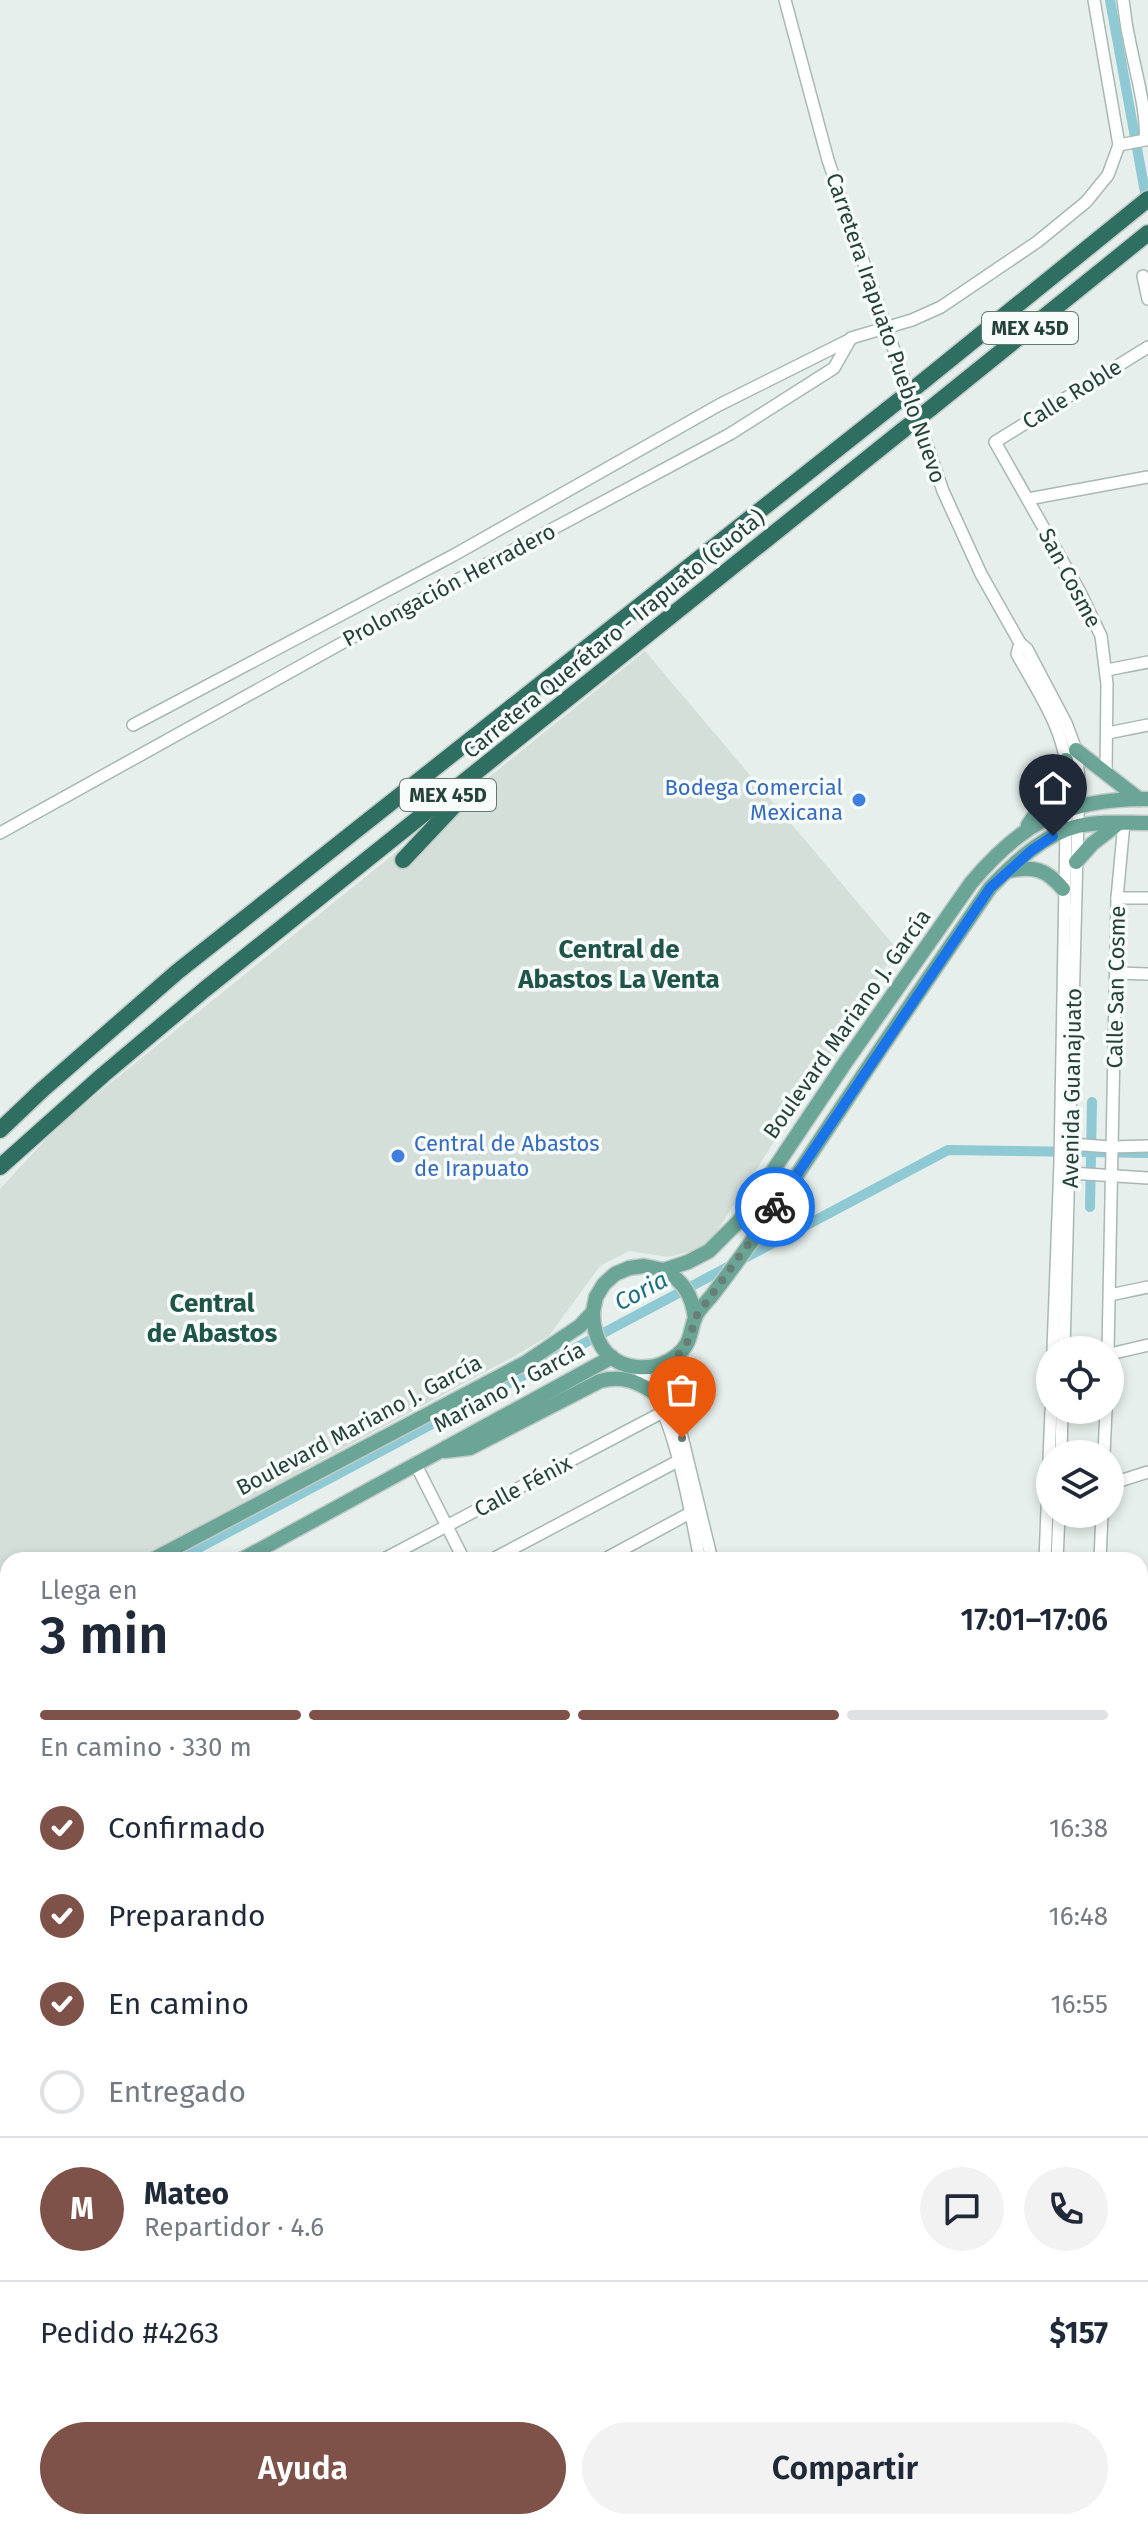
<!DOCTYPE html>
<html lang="es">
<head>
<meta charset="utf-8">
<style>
	body { margin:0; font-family:"Fira Sans",sans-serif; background:#f2f2f3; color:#1f2937; height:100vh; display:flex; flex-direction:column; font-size:30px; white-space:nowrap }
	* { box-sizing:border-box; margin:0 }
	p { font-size:26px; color:#747a83 }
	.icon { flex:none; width:44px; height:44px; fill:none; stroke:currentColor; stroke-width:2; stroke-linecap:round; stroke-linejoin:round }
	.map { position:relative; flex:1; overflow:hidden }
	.panel { position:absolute; left:0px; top:1552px; width:1148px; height:978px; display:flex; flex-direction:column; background:#fff; border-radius:24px 24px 0 0; box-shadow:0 4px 12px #0003 }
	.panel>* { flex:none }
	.buttons { position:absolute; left:1036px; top:1336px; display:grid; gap:16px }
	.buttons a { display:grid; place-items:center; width:88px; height:88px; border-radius:50%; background:#fff; box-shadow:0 4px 12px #0003; font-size:40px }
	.pin { position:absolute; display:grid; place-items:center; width:68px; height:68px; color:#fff; margin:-82px -34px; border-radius:50% 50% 50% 0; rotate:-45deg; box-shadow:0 0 8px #0007 }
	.pin .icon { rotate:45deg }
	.courier { position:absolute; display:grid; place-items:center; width:80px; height:80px; margin:-40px; border:6px solid #1a73e8; border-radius:50%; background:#fff; color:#222; box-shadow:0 2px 10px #0007 }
	.summary em { font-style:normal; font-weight:600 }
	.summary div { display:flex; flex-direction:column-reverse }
	.summary { display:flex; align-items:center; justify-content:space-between; height:136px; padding:0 40px }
	h1 { font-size:52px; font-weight:600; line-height:60px }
	.bar { display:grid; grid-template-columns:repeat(4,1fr); gap:12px 8px; align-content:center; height:96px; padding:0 40px }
	.bar i { height:10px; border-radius:6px; background:#e0e1e3 }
	.bar .on { background:#7f5249 }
	.bar p { grid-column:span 4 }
	.line { display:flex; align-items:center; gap:20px; padding:0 40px; border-top:2px solid #e0e1e3 }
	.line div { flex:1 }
	.round { display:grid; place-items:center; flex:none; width:84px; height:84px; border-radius:42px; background:#f2f2f3 }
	ol { padding:0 40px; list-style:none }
	li { display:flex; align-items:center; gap:24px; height:88px }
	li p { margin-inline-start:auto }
	li .icon { padding:8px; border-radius:50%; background:#7f5249; color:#fff; stroke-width:4 }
	li:last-child { color:#747a83 }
	li i { width:44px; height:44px; border:4px solid #e0e1e3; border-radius:50% }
	.button { display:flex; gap:16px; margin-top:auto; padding:16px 40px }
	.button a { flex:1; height:92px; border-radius:48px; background:#7f5249; color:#fff; font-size:32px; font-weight:600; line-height:92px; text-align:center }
	.button a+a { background:#f2f2f3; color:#1f2937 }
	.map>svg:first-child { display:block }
	.built { fill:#d4dfda }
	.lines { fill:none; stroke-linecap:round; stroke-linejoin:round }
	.canal { stroke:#8ec9d4; stroke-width:10 }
	.minor-casing { stroke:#a8b8b2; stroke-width:14 }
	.major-casing { stroke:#c2cac8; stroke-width:17 }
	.highway-casing { stroke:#c2cac8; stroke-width:19 }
	.minor { stroke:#fff; stroke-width:11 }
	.major { stroke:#6aa596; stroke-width:14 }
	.highway { stroke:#2f6f62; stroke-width:16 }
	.highway-bridge-casing { stroke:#c2cac8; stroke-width:19; stroke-linecap:butt }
	.highway-bridge { stroke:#2f6f62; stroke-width:16 }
	.done { stroke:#687f78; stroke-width:8; stroke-dasharray:0 14.4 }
	.route { stroke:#1a73e8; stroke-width:10 }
	.shop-dot { fill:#3f7fe0; stroke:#f7fbf9; stroke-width:3 }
	.labels { text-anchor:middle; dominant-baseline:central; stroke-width:7; stroke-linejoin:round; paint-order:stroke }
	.shield { fill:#f7fbf9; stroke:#637a73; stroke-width:2 }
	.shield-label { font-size:20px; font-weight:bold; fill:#24423a }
	.street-label { font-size:22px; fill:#24423a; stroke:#f7fbf9 }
	.shop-label { font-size:22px; fill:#366cbe; stroke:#f7fbf9; text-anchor:end }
	.water-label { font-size:24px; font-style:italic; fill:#1c6f80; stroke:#f7fbf9 }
	.quarter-label { font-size:26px; font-weight:bold; fill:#1f5548; stroke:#f7fbf9 }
</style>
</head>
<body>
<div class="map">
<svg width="1148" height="2529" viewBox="0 0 1148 2529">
	<rect width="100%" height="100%" fill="#e6efeb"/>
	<polygon class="built" points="645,651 897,949 710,1242 693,1251 668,1257 629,1251 600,1266 549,1336 511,1358 136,1560 8,1560 8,1629 0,1633 0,1189 61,1123"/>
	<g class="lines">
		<g class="canal">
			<polyline points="1110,0 1147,203"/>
			<polyline points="1090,1207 1092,1102"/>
			<polyline points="176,1560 948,1150 1148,1153"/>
			<polyline points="0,1654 8,1650"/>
		</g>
		<g class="minor-casing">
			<g id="minor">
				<polyline points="785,0 828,160 943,491 981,574 1020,643 1027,649 1066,723 1076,750 1079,779 1064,1350"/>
				<path d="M1119 145 1145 140C1148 114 1134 66 1129 38 1126 26 1125 13 1123 0"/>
				<polyline points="1143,276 1148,299"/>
				<polyline points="1028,499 1148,477"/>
				<path d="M1020 643 1017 654C1038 692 1065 730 1067 774L1060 1162 1053 1350"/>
				<polyline points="1107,670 1148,662"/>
				<polyline points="133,725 454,555 719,405 851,339"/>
				<polyline points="1108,733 1148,725"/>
				<polyline points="1106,773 1107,684 1101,636 1080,592 995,442 1148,347"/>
				<polyline points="0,833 405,608 730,434 834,368 851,338 912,320 941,307 1037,242 1086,202 1108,175 1119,145 1094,0"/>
				<polyline points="1117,898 1148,898"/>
				<polyline points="1116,973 1148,974"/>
				<polyline points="1070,1144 1111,1147 1148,1146"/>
				<polyline points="1070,1173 1148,1178"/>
				<polyline points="1110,1295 1148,1287"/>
				<polyline points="1108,1350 1117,898 1124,823"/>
				<polyline points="1110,1354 1148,1345"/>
				<polyline points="678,1355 672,1375 675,1408 712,1560"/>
				<path d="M638 1368C674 1409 689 1505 700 1560"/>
				<polyline points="1061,1454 1062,1410"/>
				<polyline points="1104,1454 1106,1410"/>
				<polyline points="415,1463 464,1560"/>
				<polyline points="1110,1484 1148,1472"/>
				<polyline points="382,1560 663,1412"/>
				<polyline points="491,1560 678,1461"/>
				<polyline points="603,1560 690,1513"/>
				<polyline points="1045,1560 1051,1410"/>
				<polyline points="1057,1560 1059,1514"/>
				<polyline points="1100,1560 1102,1514"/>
				<polyline points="1140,1629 1148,1626"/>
				<polyline points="1140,1641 1148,1657"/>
				<polyline points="0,1765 8,1760"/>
				<polyline points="0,1823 8,1819"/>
				<polyline points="1140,1824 1148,1838"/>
				<polyline points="0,1875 8,1889"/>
				<polyline points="1140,1925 1148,1939"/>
				<polyline points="0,1947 8,1942"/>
				<polyline points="0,2010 8,2006"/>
				<polyline points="1140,2011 1148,2027"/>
				<polyline points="0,2071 8,2066"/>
				<polyline points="1140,2073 1148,2070"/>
				<polyline points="0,2103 8,2115"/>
				<polyline points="1140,2133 1148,2130"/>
				<polyline points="1140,2195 1148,2191"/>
				<polyline points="0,2197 8,2192"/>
				<polyline points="1140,2258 1148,2254"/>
				<polyline points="1140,2277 1148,2294"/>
				<polyline points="1140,2311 1148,2329"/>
				<polyline points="1140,2369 1148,2365"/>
				<polyline points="1140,2433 1148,2429"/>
				<polyline points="1142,2491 1148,2505"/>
				<polyline points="428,2522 433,2529"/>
				<polyline points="505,2522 510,2529"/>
				<polyline points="579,2522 584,2529"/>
				<polyline points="774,2522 778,2529"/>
				<polyline points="52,2529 62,2522"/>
				<polyline points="180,2529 191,2522"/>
				<polyline points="297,2529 307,2522"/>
				<polyline points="408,2529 418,2522"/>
				<polyline points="609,2529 620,2522"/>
				<polyline points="716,2529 726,2522"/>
				<polyline points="825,2529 836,2522"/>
				<polyline points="935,2529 947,2522"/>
				<polyline points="1047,2529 1061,2522"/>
			</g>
		</g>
		<g class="major-casing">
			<g id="major">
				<polyline points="1076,750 1139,799"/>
				<polyline points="1028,825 1061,777 1066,760"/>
				<polyline points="1076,862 1092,844 1119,823"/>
				<path d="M1009 871C1034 865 1047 870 1063 889"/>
				<path d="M664 1270C684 1282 692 1295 695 1318"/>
				<path d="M593 1312C593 1324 595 1336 602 1347 619 1372 656 1373 677 1355 692 1343 689 1333 695 1318 698 1309 708 1301 713 1294 760 1233 801 1168 844 1104 892 1031 941 960 990 888 1013 864 1044 834 1078 826 1100 821 1125 823 1148 823"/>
				<path d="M445 1451 470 1448 600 1381C623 1375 639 1382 657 1395"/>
				<path d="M152 1560 525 1363 580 1326 593 1312 596 1297 604 1284 615 1274 629 1268 644 1266 664 1270 688 1262 709 1251 740 1220 845 1063 971 883C1022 822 1067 798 1148 799"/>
				<polyline points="241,1560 612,1357"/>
				<polyline points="0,1642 8,1638"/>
				<polyline points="0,1691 8,1687"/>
			</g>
		</g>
		<g class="highway-casing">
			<g id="highway">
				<polyline points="921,383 1148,199"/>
				<polyline points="930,409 1148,233"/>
				<polyline points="403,860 468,791"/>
				<polyline points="0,1130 42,1090 177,972 888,409"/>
				<polyline points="0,1167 103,1075 204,990 903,430"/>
			</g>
		</g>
		<use href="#minor" class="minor"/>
		<use href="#major" class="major"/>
		<use href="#highway" class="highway"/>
		<g class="highway-bridge-casing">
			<g id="highway-bridge">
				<polyline points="888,409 921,383"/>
				<polyline points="903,430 930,409"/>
			</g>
		</g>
		<use href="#highway-bridge" class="highway-bridge"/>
	</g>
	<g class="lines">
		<polyline class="done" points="682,1438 675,1408 672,1375 678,1355 690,1338 695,1318 775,1207"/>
		<polyline class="route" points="775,1207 990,888 1032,850 1053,836"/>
	</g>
	<g class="shop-dot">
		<circle cx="859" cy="800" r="8"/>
		<circle cx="398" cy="1156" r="8"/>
	</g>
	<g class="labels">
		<g class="shield">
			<rect x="982" y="312" width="96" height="32" rx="6"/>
			<rect x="400" y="779" width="96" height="32" rx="6"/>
		</g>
		<g class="shield-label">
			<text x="1030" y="328">MEX 45D</text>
			<text x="448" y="795">MEX 45D</text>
		</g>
		<g class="street-label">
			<text transform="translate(886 328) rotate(71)">Carretera Irapuato Pueblo Nuevo</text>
			<text transform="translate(1072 394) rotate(-32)">Calle Roble</text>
			<text transform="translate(1070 578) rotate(62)">San Cosme</text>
			<text transform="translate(449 585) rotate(-28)">Prolongación Herradero</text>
			<text transform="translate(614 634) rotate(-39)">Carretera Querétaro - Irapuato (Cuota)</text>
			<text transform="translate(1116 987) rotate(-89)">Calle San Cosme</text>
			<text transform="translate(847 1024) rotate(-55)">Boulevard Mariano J. García</text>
			<text transform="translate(1072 1088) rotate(-89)">Avenida Guanajuato</text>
			<text transform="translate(509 1387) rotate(-28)">Mariano J. García</text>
			<text transform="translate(359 1425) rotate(-28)">Boulevard Mariano J. García</text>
			<text transform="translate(523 1486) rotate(-28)">Calle Fénix</text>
		</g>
		<g class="shop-label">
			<text x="843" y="787">Bodega Comercial<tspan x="843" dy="25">Mexicana</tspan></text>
			<text x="414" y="1143" text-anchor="start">Central de Abastos<tspan x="414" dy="25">de Irapuato</tspan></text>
		</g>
		<g class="water-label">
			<text transform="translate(641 1291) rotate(-28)">Coria</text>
		</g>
		<g class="quarter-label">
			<text x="619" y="949">Central de<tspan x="619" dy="30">Abastos La Venta</tspan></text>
			<text x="212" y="1303">Central<tspan x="212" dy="30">de Abastos</tspan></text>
		</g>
	</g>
</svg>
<div class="buttons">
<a><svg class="icon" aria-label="locate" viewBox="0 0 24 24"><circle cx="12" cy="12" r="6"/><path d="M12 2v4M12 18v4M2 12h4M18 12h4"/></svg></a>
<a><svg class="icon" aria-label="layers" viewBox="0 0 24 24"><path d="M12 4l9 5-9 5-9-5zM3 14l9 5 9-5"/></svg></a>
</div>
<div class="pin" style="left:682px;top:1438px;background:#ea580c"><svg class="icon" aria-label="bag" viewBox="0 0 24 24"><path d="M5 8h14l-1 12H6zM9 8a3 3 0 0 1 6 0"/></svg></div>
<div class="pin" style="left:1053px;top:836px;background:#1f2937"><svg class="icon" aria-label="home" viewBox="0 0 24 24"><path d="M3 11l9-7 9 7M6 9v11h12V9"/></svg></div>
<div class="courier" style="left:775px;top:1207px"><svg class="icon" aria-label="bike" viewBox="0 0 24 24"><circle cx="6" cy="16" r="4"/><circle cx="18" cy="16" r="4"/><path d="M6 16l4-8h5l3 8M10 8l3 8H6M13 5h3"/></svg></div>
<section class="panel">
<div class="summary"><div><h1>3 min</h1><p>Llega en</p></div><em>17:01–17:06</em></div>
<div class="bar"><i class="on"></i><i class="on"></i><i class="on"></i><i></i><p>En camino · 330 m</p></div>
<ol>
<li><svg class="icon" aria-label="check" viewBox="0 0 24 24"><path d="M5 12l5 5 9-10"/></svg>Confirmado<p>16:38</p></li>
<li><svg class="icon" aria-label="check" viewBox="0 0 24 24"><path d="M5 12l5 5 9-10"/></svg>Preparando<p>16:48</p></li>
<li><svg class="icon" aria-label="check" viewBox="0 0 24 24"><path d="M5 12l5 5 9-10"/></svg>En camino<p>16:55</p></li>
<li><i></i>Entregado</li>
</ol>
<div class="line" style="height:144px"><b class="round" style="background:#7f5249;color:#fff">M</b><div><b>Mateo</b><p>Repartidor · 4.6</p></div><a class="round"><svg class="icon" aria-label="chat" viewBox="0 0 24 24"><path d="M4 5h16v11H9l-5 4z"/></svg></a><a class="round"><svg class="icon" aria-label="phone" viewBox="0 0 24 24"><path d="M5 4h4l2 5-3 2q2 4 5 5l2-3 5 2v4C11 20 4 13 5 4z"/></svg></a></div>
<div class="line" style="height:104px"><div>Pedido #4263</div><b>$157</b></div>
<div class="button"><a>Ayuda</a><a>Compartir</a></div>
</section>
</div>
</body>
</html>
